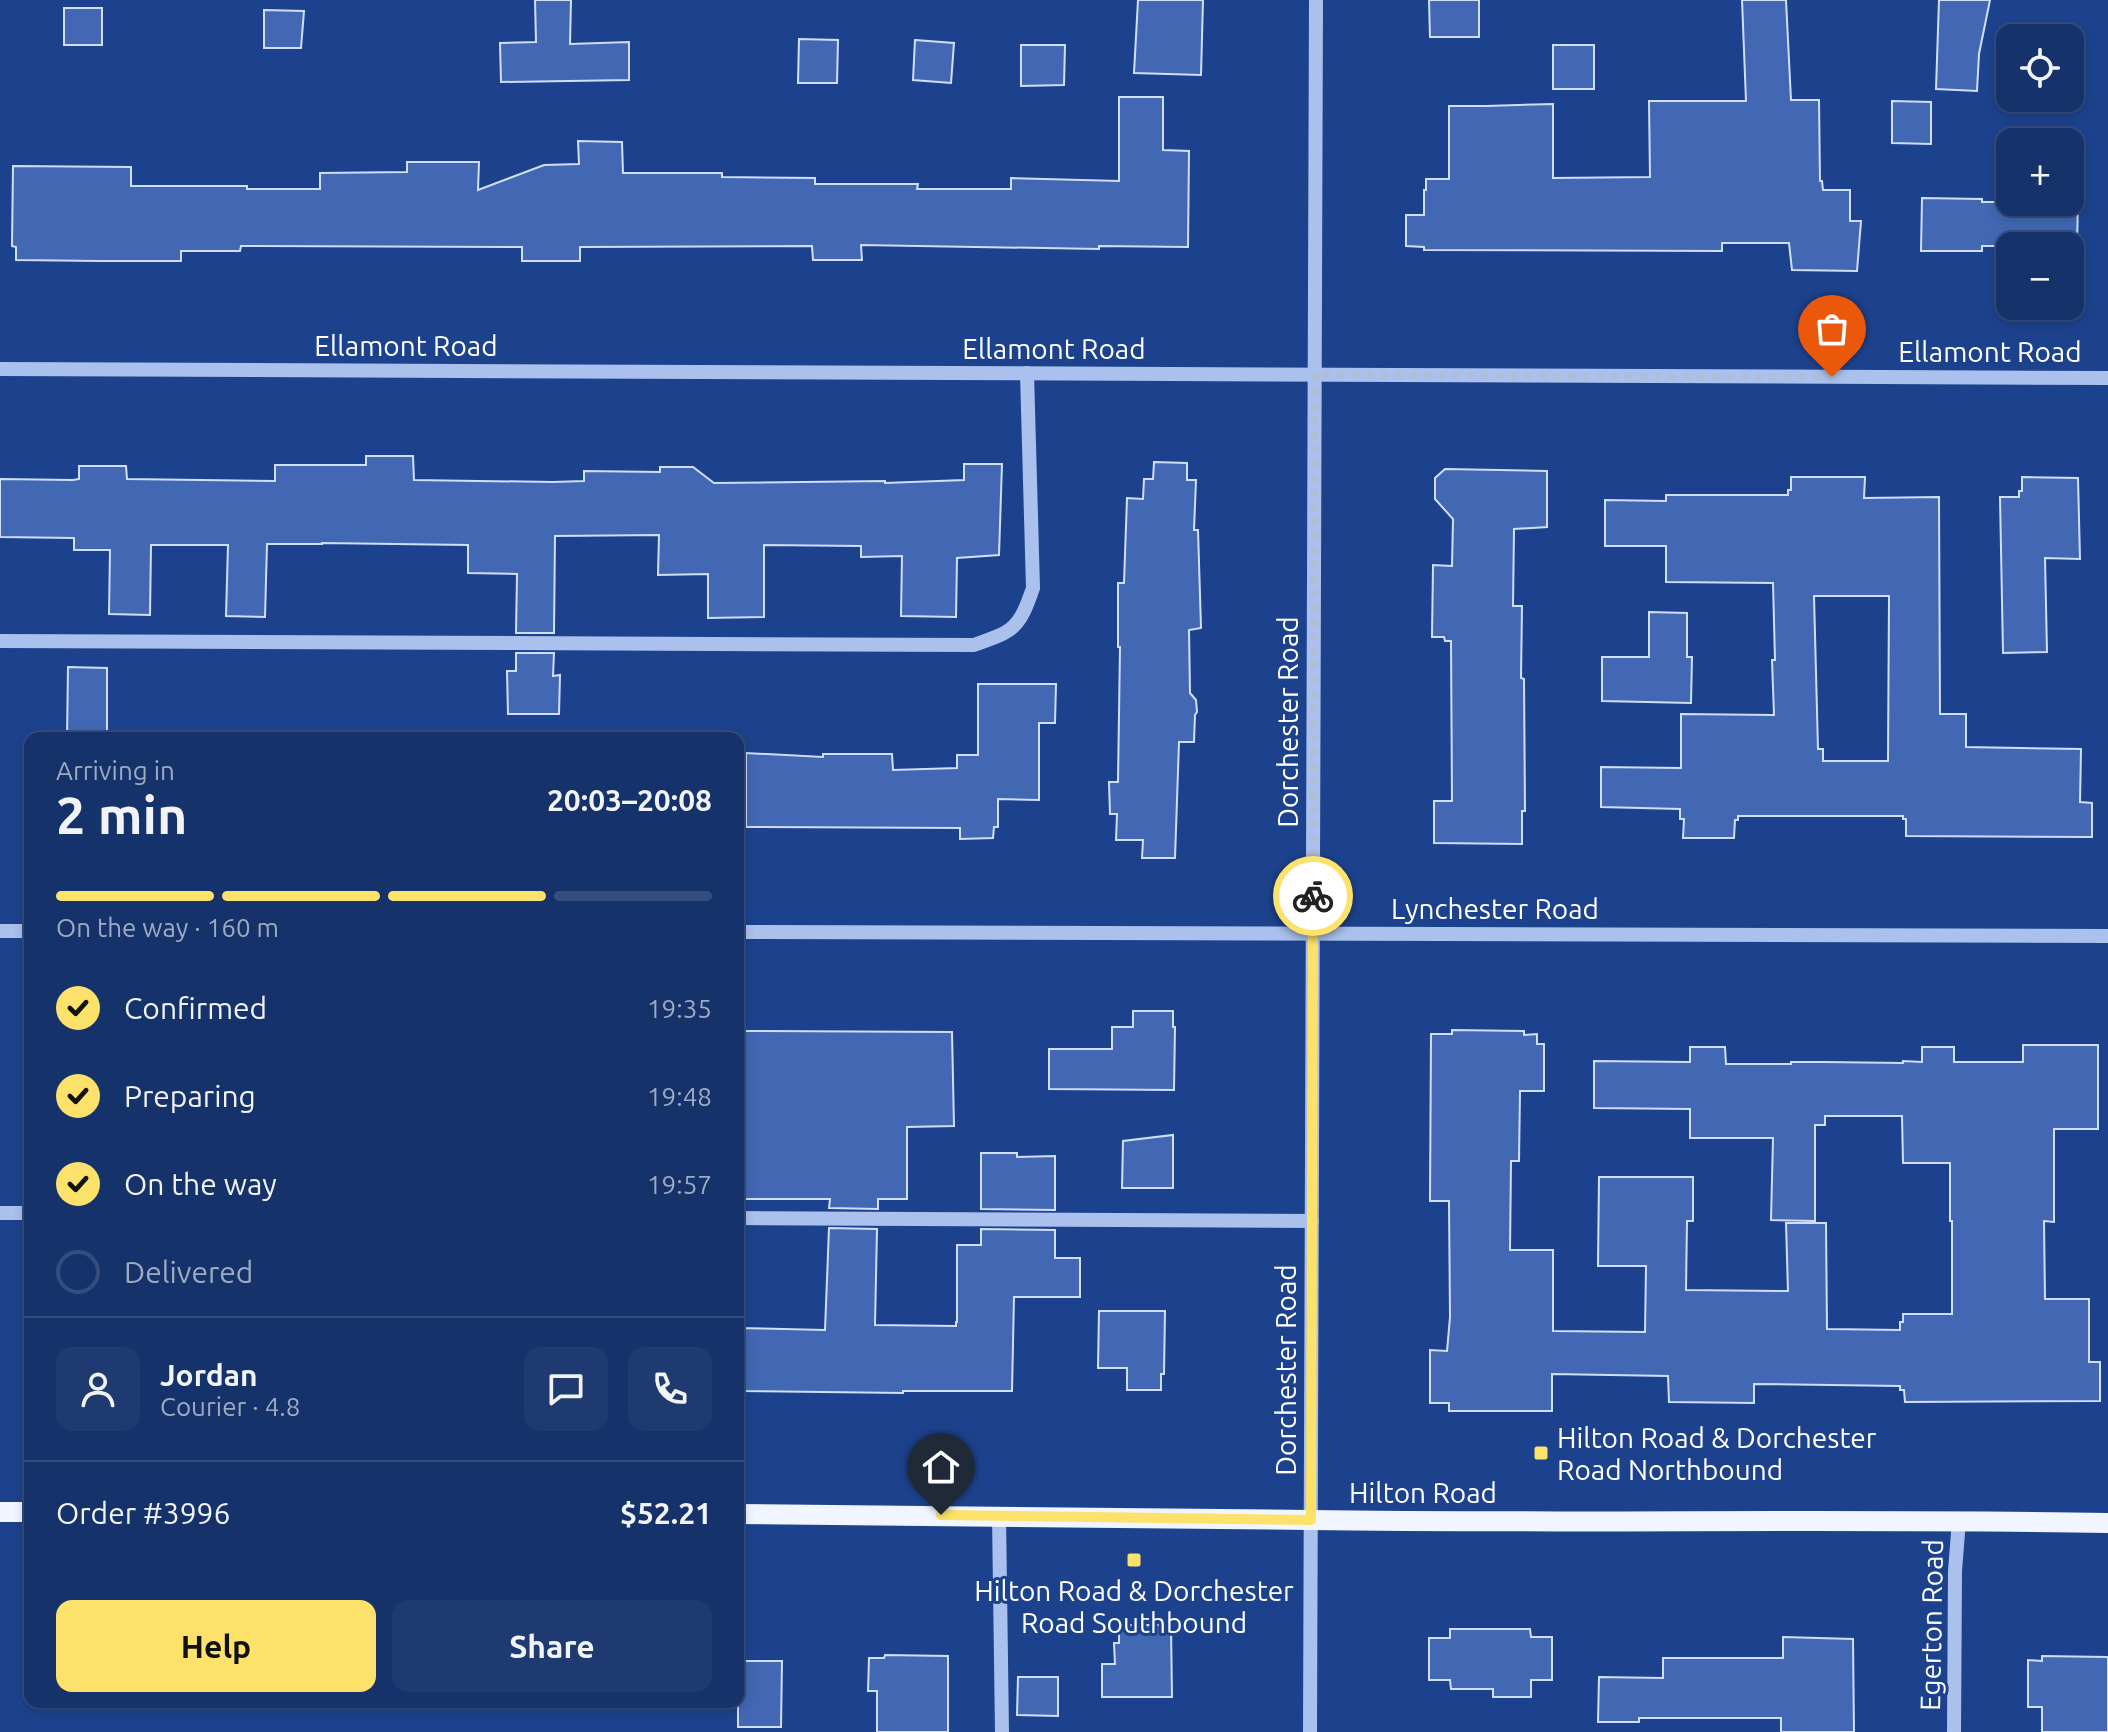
<!DOCTYPE html>
<html lang="en">
<head>
<meta charset="utf-8">
<style>
	body { margin:0; font-family:Ubuntu,sans-serif; background:#1f3a70; color:#f1f3f6; height:100vh; display:flex; flex-direction:column; font-size:30px; white-space:nowrap }
	* { box-sizing:border-box; margin:0 }
	p { font-size:26px; color:#9eaac1 }
	.icon { flex:none; width:44px; height:44px; fill:none; stroke:currentColor; stroke-width:2; stroke-linecap:round; stroke-linejoin:round }
	.map { position:relative; flex:1; overflow:hidden }
	.side { position:absolute; left:24px; top:732px; width:720px; height:976px; display:flex; flex-direction:column; background:#16326a; border-radius:16px; box-shadow:0 4px 12px #0003,0 0 0 2px #354d7e }
	.side>* { flex:none }
	.buttons { position:absolute; left:1996px; top:24px; display:grid; gap:16px }
	.buttons a { display:grid; place-items:center; width:88px; height:88px; border-radius:16px; background:#16326a; box-shadow:0 4px 12px #0003,0 0 0 2px #354d7e; font-size:40px }
	.pin { position:absolute; display:grid; place-items:center; width:68px; height:68px; color:#fff; margin:-82px -34px; border-radius:50% 50% 50% 0; rotate:-45deg; box-shadow:0 0 8px #0007 }
	.pin .icon { rotate:45deg }
	.courier { position:absolute; display:grid; place-items:center; width:80px; height:80px; margin:-40px; border:6px solid #fce26a; border-radius:50%; background:#fff; color:#222; box-shadow:0 2px 10px #0007 }
	.summary em { font-style:normal; font-weight:700 }
	.summary div { display:flex; flex-direction:column-reverse }
	.summary { display:flex; align-items:center; justify-content:space-between; height:136px; padding:0 32px }
	h1 { font-size:52px; font-weight:700; line-height:60px }
	.bar { display:grid; grid-template-columns:repeat(4,1fr); gap:12px 8px; align-content:center; height:96px; padding:0 32px }
	.bar i { height:10px; border-radius:6px; background:#354d7e }
	.bar .on { background:#fce26a }
	.bar p { grid-column:span 4 }
	.line { display:flex; align-items:center; gap:20px; padding:0 32px; border-top:2px solid #354d7e }
	.line div { flex:1 }
	.round { display:grid; place-items:center; flex:none; width:84px; height:84px; border-radius:16px; background:#1f3a70 }
	ol { padding:0 32px; list-style:none }
	li { display:flex; align-items:center; gap:24px; height:88px }
	li p { margin-inline-start:auto }
	li .icon { padding:8px; border-radius:50%; background:#fce26a; color:#111; stroke-width:4 }
	li:last-child { color:#9eaac1 }
	li i { width:44px; height:44px; border:4px solid #354d7e; border-radius:50% }
	.action { display:flex; gap:16px; margin-top:auto; padding:16px 32px }
	.action a { flex:1; height:92px; border-radius:16px; background:#fce26a; color:#111; font-size:32px; font-weight:700; line-height:92px; text-align:center }
	.action a+a { background:#1f3a70; color:#f1f3f6 }
	.map>svg:first-child { display:block }
	.building { fill:#4268b3; stroke:#d0def9; stroke-width:2; fill-rule:evenodd }
	.lines { fill:none; stroke-linecap:round; stroke-linejoin:round }
	.minor { stroke:#abc1ed; stroke-width:14 }
	.major { stroke:#f1f5ff; stroke-width:20 }
	.done { stroke:#b0bdd7; stroke-width:8; stroke-dasharray:0 14.4 }
	.route { stroke:#fce26a; stroke-width:10 }
	.poi-dot { fill:#fce26a; stroke:#1d428d; stroke-width:3 }
	.labels { text-anchor:middle; dominant-baseline:central; stroke-width:6; stroke-linejoin:round; paint-order:stroke }
	.street-label { font-size:28px; fill:#fff; stroke:#1d428d }
	.poi-label { font-size:28px; fill:#fff; stroke:#1d428d; text-anchor:start }
</style>
</head>
<body>
<div class="map">
<svg width="2108" height="1732" viewBox="0 0 2108 1732">
	<rect width="100%" height="100%" fill="#1d428d"/>
	<g class="building">
		<polygon points="535,0 571,0 570,44 629,42 629,80 501,82 500,43 536,42"/>
		<polygon points="1138,0 1203,0 1201,75 1134,73"/>
		<polygon points="1429,0 1479,0 1479,37 1430,37"/>
		<polygon points="1742,0 1786,0 1791,100 1819,100 1820,181 1822,181 1823,190 1850,190 1850,221 1861,221 1857,271 1792,270 1789,243 1722,243 1722,251 1424,250 1424,247 1406,246 1406,215 1424,215 1424,190 1426,190 1426,179 1449,179 1449,106 1486,106 1553,104 1553,178 1650,177 1649,101 1746,101"/>
		<polygon points="1939,0 1990,0 1979,54 1977,91 1936,89"/>
		<rect x="64" y="8" width="38" height="37"/>
		<polygon points="264,10 304,11 301,48 264,48"/>
		<polygon points="799,39 838,40 837,83 798,83"/>
		<polygon points="915,40 954,43 951,83 913,80"/>
		<polygon points="1021,45 1065,45 1064,85 1021,86"/>
		<rect x="1553" y="45" width="41" height="44"/>
		<polygon points="1119,97 1163,97 1163,150 1189,151 1188,247 1099,246 1099,249 861,245 862,260 813,260 812,246 580,247 580,261 522,261 522,247 241,246 240,251 181,251 181,261 99,261 16,260 16,247 12,246 13,166 131,167 131,186 247,186 247,189 320,189 320,173 407,172 407,162 479,162 478,190 544,165 579,164 578,141 622,142 623,173 722,173 722,177 815,178 815,184 918,184 917,189 1011,189 1011,178 1119,181"/>
		<polygon points="1892,101 1931,102 1931,144 1892,143"/>
		<polygon points="1922,198 1982,199 1982,202 2078,202 2077,246 1982,246 1982,251 1921,251"/>
		<polygon points="366,456 413,456 414,480 553,482 584,481 584,471 660,472 660,467 693,467 714,483 885,481 885,483 964,480 964,464 1002,464 999,555 957,558 956,617 901,616 902,556 861,557 861,546 764,545 764,617 708,618 708,574 658,575 659,535 555,536 554,633 516,633 517,574 468,573 468,545 322,543 322,544 267,544 265,617 226,616 228,545 151,545 150,615 109,614 110,550 74,550 74,538 0,537 0,479 73,480 79,479 79,466 126,466 127,479 275,481 275,465 366,465"/>
		<polygon points="1154,462 1187,463 1187,480 1196,480 1194,530 1198,530 1201,628 1189,630 1190,693 1196,700 1197,712 1195,715 1194,742 1179,742 1175,858 1142,858 1143,840 1116,840 1117,814 1110,814 1109,782 1118,782 1120,647 1118,647 1118,583 1124,583 1127,498 1143,499 1144,479 1153,479"/>
		<polygon points="1445,469 1547,471 1547,527 1514,529 1513,606 1522,606 1521,678 1524,679 1525,811 1522,811 1522,844 1434,843 1434,801 1452,801 1451,641 1445,641 1444,637 1432,637 1433,565 1452,566 1453,519 1435,499 1435,478"/>
		<path d="M1791 477H1865L1864 498 1939 497 1940 714H1966V747L2081 749 2080 802 2092 803V837L1906 836V819H1903V816H1738V820H1735L1734 838H1683L1684 819H1680V809L1601 807V767L1681 768V714L1774 715 1772 660H1775L1773 583 1666 582V546H1605V500L1666 501V495H1788V490H1791ZM1814 596H1889L1888 761H1823V749H1818Z"/>
		<polygon points="2022,477 2078,478 2080,559 2045,558 2047,652 2003,653 2000,497 2019,497 2019,491 2022,491"/>
		<polygon points="1649,612 1687,613 1687,657 1692,657 1691,703 1602,701 1602,657 1649,657"/>
		<polygon points="516,653 554,653 553,676 560,675 559,714 508,714 507,671 516,671"/>
		<polygon points="68,667 107,668 107,738 67,738"/>
		<polygon points="978,684 1056,684 1055,723 1039,723 1039,800 998,799 998,827 994,827 993,838 960,839 960,828 746,827 746,753 823,757 823,754 892,754 893,770 957,768 957,755 978,755"/>
		<polygon points="1133,1011 1173,1011 1173,1027 1175,1027 1174,1090 1049,1089 1049,1049 1112,1049 1112,1027 1133,1027"/>
		<polygon points="1452,1030 1524,1031 1524,1035 1537,1034 1537,1044 1544,1044 1544,1091 1520,1091 1519,1161 1511,1161 1510,1250 1553,1250 1553,1331 1645,1332 1646,1266 1598,1266 1599,1177 1693,1177 1693,1221 1687,1221 1686,1290 1788,1291 1786,1223 1826,1223 1827,1329 1900,1330 1900,1322 1903,1322 1903,1314 1952,1314 1952,1221 1950,1221 1950,1163 1903,1163 1902,1116 1825,1116 1825,1125 1815,1125 1815,1221 1771,1220 1773,1138 1690,1138 1690,1109 1594,1108 1594,1061 1690,1062 1690,1047 1725,1047 1726,1064 1791,1064 1791,1062 1823,1062 1903,1063 1903,1061 1922,1062 1922,1047 1954,1047 1954,1062 2023,1062 2023,1045 2098,1045 2098,1129 2054,1129 2054,1222 2044,1221 2045,1299 2089,1299 2089,1362 2100,1362 2100,1401 1905,1402 1904,1390 1900,1390 1900,1386 1754,1384 1754,1403 1669,1402 1668,1376 1552,1374 1552,1411 1449,1411 1449,1403 1430,1403 1430,1350 1447,1351 1450,1317 1449,1201 1430,1201 1431,1034 1452,1034"/>
		<polygon points="739,1031 952,1032 954,1126 907,1127 907,1199 878,1199 878,1209 829,1208 830,1199 738,1199"/>
		<polygon points="1173,1135 1173,1188 1122,1188 1123,1141"/>
		<polygon points="981,1153 1017,1153 1017,1157 1055,1156 1055,1210 981,1209"/>
		<polygon points="829,1228 877,1229 875,1325 956,1326 956,1322 957,1322 957,1245 981,1245 981,1229 1055,1230 1055,1258 1080,1258 1080,1297 1014,1297 1012,1391 903,1391 903,1393 738,1391 738,1328 825,1330"/>
		<polygon points="1099,1311 1165,1311 1164,1374 1161,1374 1161,1390 1127,1390 1127,1368 1098,1368"/>
		<polygon points="1119,1625 1171,1625 1172,1697 1102,1697 1102,1664 1115,1664 1114,1643 1119,1643"/>
		<polygon points="1450,1629 1530,1629 1531,1637 1552,1637 1552,1680 1531,1680 1531,1697 1493,1697 1493,1689 1451,1689 1450,1680 1429,1680 1429,1638 1450,1638"/>
		<polygon points="1783,1637 1853,1639 1854,1732 1781,1732 1781,1718 1639,1718 1639,1722 1598,1722 1599,1677 1663,1678 1663,1658 1783,1658"/>
		<polygon points="885,1655 948,1656 948,1732 877,1732 877,1691 868,1691 869,1658 884,1658"/>
		<polygon points="2042,1656 2108,1657 2108,1732 2042,1732 2042,1707 2028,1707 2028,1660 2042,1661"/>
		<polygon points="738,1661 782,1661 781,1727 738,1727"/>
		<polygon points="1018,1677 1058,1677 1058,1716 1017,1715"/>
	</g>
	<g class="lines">
		<g class="minor">
			<polyline points="0,369 2108,378"/>
			<path d="M0 641 974 645C1014 631 1019 629 1033 588L1027 373"/>
			<polyline points="0,931 30,931"/>
			<polyline points="738,932 2108,936"/>
			<polyline points="0,1213 30,1213"/>
			<polyline points="738,1218 1312,1221"/>
			<polyline points="999,1515 1002,1732"/>
			<polyline points="1310,1732 1316,0"/>
			<polyline points="1954,1732 1955,1571 1959,1520"/>
		</g>
		<g class="major">
			<polyline points="0,1512 30,1512"/>
			<path d="M738 1514C929 1515 1119 1518 1309 1520 1576 1524 1842 1518 2108 1523"/>
		</g>
	</g>
	<g class="lines">
		<polyline class="done" points="1313,896 1315,375 1832,377"/>
		<polyline class="route" points="941,1515 1311,1520 1313,896"/>
	</g>
	<g class="poi-dot">
		<rect x="1533" y="1445" width="16" height="16" rx="4"/>
		<rect x="1126" y="1552" width="16" height="16" rx="4"/>
	</g>
	<g class="labels">
		<g class="street-label">
			<text x="406" y="345">Ellamont Road</text>
			<text x="1054" y="348">Ellamont Road</text>
			<text x="1990" y="351">Ellamont Road</text>
			<text transform="translate(1287 722) rotate(-90)">Dorchester Road</text>
			<text x="1495" y="908">Lynchester Road</text>
			<text transform="translate(1285 1370) rotate(-90)">Dorchester Road</text>
			<text x="1423" y="1492">Hilton Road</text>
			<text transform="translate(1931 1625) rotate(-89)">Egerton Road</text>
		</g>
		<g class="poi-label">
			<text x="1557" y="1437">Hilton Road &amp; Dorchester<tspan x="1557" dy="32">Road Northbound</tspan></text>
			<text x="1134" y="1590" text-anchor="middle">Hilton Road &amp; Dorchester<tspan x="1134" dy="32">Road Southbound</tspan></text>
		</g>
	</g>
</svg>
<div class="buttons">
<a><svg class="icon" aria-label="locate" viewBox="0 0 24 24"><circle cx="12" cy="12" r="6"/><path d="M12 2v4M12 18v4M2 12h4M18 12h4"/></svg></a>
<a>+</a>
<a>−</a>
</div>
<div class="pin" style="left:1832px;top:377px;background:#ea580c"><svg class="icon" aria-label="bag" viewBox="0 0 24 24"><path d="M5 8h14l-1 12H6zM9 8a3 3 0 0 1 6 0"/></svg></div>
<div class="pin" style="left:941px;top:1515px;background:#1f2937"><svg class="icon" aria-label="home" viewBox="0 0 24 24"><path d="M3 11l9-7 9 7M6 9v11h12V9"/></svg></div>
<div class="courier" style="left:1313px;top:896px"><svg class="icon" aria-label="bike" viewBox="0 0 24 24"><circle cx="6" cy="16" r="4"/><circle cx="18" cy="16" r="4"/><path d="M6 16l4-8h5l3 8M10 8l3 8H6M13 5h3"/></svg></div>
<section class="side">
<div class="summary"><div><h1>2 min</h1><p>Arriving in</p></div><em>20:03–20:08</em></div>
<div class="bar"><i class="on"></i><i class="on"></i><i class="on"></i><i></i><p>On the way · 160 m</p></div>
<ol>
<li><svg class="icon" aria-label="check" viewBox="0 0 24 24"><path d="M5 12l5 5 9-10"/></svg>Confirmed<p>19:35</p></li>
<li><svg class="icon" aria-label="check" viewBox="0 0 24 24"><path d="M5 12l5 5 9-10"/></svg>Preparing<p>19:48</p></li>
<li><svg class="icon" aria-label="check" viewBox="0 0 24 24"><path d="M5 12l5 5 9-10"/></svg>On the way<p>19:57</p></li>
<li><i></i>Delivered</li>
</ol>
<div class="line" style="height:144px"><a class="round"><svg class="icon" aria-label="person" viewBox="0 0 24 24"><circle cx="12" cy="8" r="4"/><path d="M4 21q1-7 8-7t8 7"/></svg></a><div><b>Jordan</b><p>Courier · 4.8</p></div><a class="round"><svg class="icon" aria-label="chat" viewBox="0 0 24 24"><path d="M4 5h16v11H9l-5 4z"/></svg></a><a class="round"><svg class="icon" aria-label="phone" viewBox="0 0 24 24"><path d="M5 4h4l2 5-3 2q2 4 5 5l2-3 5 2v4C11 20 4 13 5 4z"/></svg></a></div>
<div class="line" style="height:104px"><div>Order #3996</div><b>$52.21</b></div>
<div class="action"><a>Help</a><a>Share</a></div>
</section>
</div>
</body>
</html>
